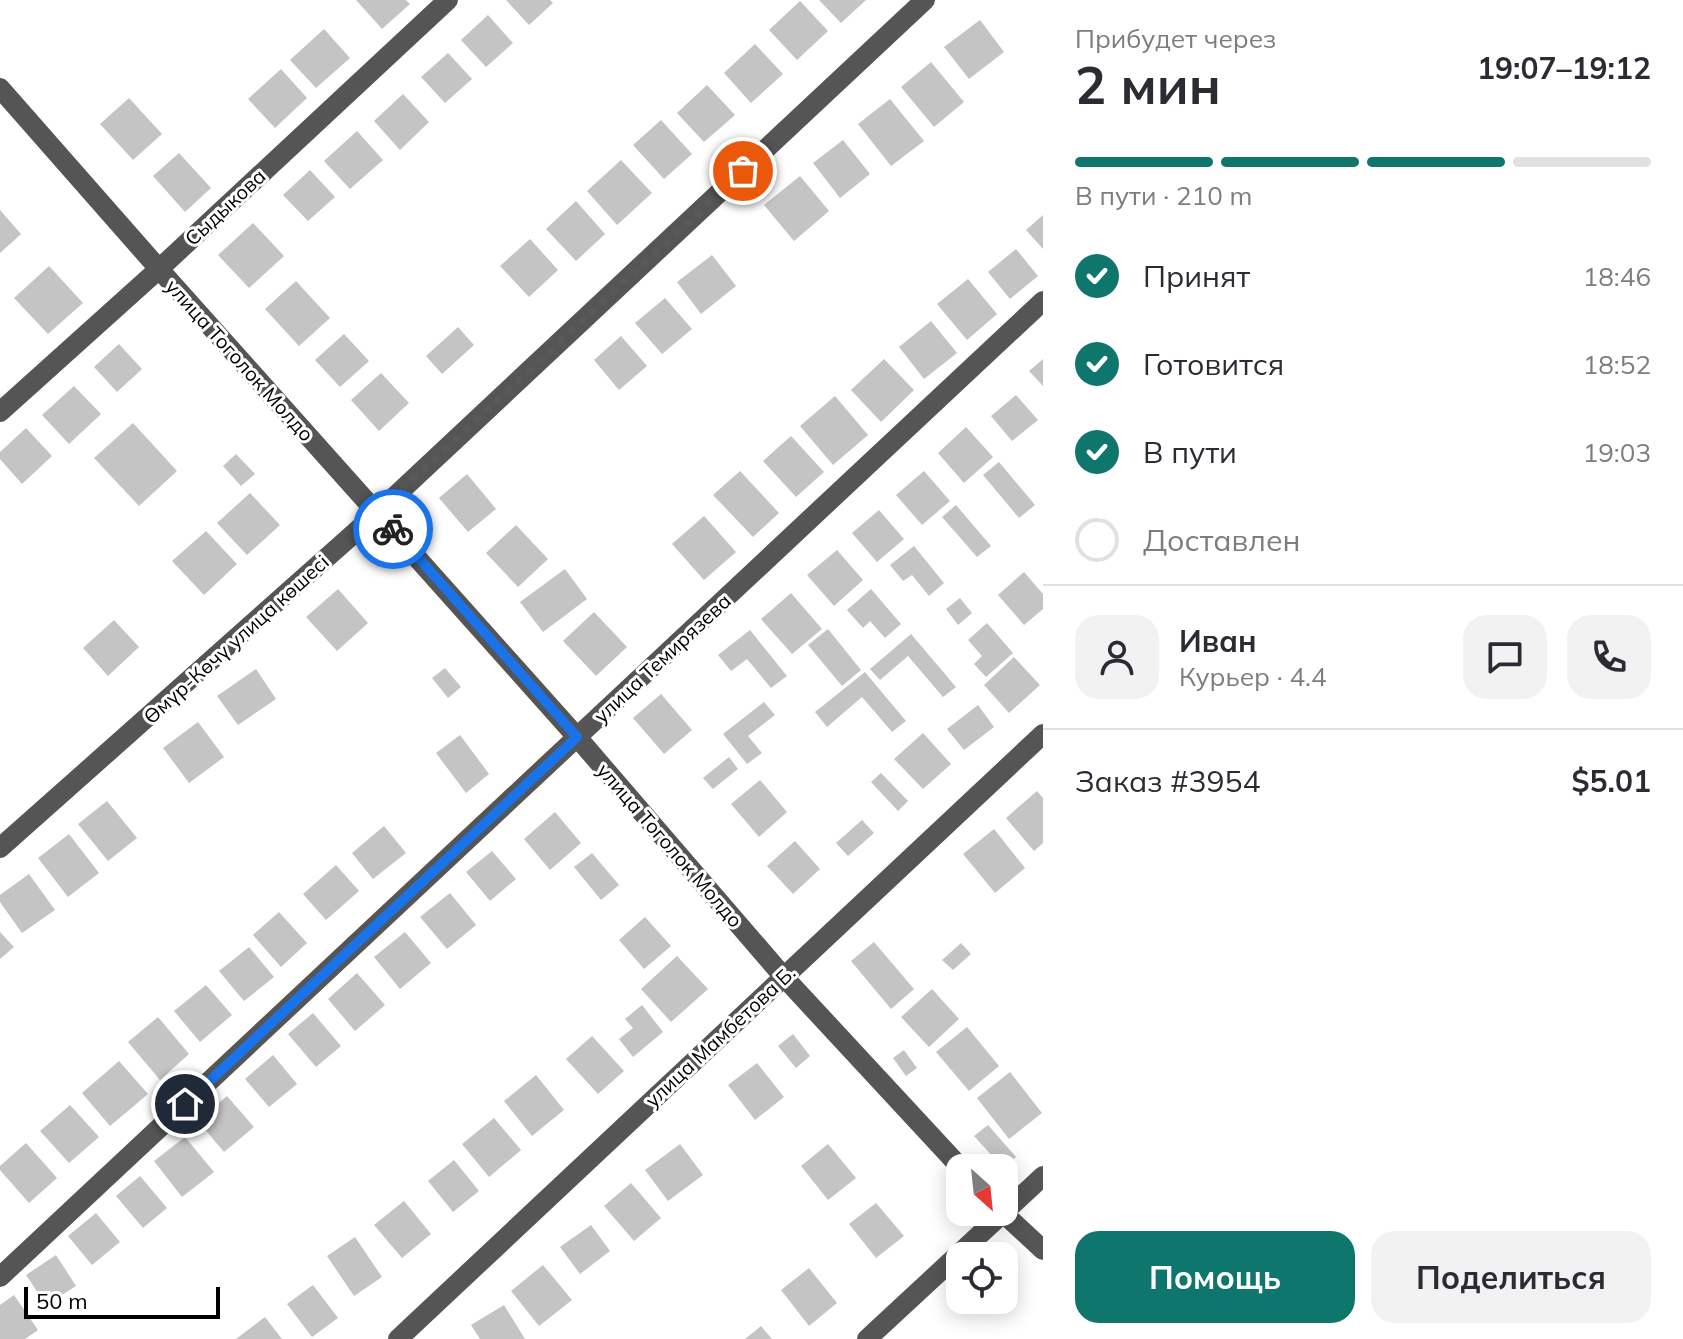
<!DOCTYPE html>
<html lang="ru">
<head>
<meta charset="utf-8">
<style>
	body { margin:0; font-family:Mulish,sans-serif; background:#f2f2f3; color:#2b2b33; height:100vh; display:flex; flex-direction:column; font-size:30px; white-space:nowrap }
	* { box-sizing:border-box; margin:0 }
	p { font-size:26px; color:#7c7c81 }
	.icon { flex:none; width:44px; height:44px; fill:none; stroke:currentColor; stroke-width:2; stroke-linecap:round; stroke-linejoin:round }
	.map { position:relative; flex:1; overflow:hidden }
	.side { display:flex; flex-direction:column; background:#fff; width:640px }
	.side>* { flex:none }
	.needle { width:52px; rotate:153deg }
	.tools { position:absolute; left:946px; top:1154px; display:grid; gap:16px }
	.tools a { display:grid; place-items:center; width:72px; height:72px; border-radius:16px; background:#fff; box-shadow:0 4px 20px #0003; font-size:40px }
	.scale { position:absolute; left:24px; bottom:20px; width:196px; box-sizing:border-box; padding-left:8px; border:4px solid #000; border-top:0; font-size:22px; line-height:28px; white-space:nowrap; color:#000; -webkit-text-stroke:6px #fff; paint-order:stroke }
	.pin { position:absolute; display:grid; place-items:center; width:68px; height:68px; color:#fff; margin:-34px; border:4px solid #fff; border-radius:50%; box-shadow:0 2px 8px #0007 }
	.courier { position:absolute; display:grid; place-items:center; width:80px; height:80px; margin:-40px; border:6px solid #1a73e8; border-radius:50%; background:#fff; color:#222; box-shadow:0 2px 10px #0007 }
	.summary em { font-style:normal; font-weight:700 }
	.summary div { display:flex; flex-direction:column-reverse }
	.summary { display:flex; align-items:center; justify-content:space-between; height:136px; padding:0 32px }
	h1 { font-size:52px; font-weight:700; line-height:60px }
	.bar { display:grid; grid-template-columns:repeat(4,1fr); gap:12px 8px; align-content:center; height:96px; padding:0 32px }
	.bar i { height:10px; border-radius:6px; background:#e1e1e2 }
	.bar .current { background:#0f766e }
	.bar p { grid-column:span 4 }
	.line { display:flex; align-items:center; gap:20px; padding:0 32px; border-top:2px solid #e1e1e2 }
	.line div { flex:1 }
	.round { display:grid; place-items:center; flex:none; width:84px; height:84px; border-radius:24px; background:#f2f2f3 }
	ol { padding:0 32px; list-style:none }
	li { display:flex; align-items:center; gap:24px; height:88px }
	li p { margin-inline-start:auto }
	li .icon { padding:8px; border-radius:50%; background:#0f766e; color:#fff; stroke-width:4 }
	li:last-child { color:#7c7c81 }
	li i { width:44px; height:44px; border:4px solid #e1e1e2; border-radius:50% }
	.cta { display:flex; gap:16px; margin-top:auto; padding:16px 32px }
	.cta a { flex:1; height:92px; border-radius:24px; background:#0f766e; color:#fff; font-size:32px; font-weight:700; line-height:92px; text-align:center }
	.cta a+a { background:#f2f2f3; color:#2b2b33 }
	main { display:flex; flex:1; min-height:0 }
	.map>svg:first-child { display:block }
	.building { fill:#c4c4c4 }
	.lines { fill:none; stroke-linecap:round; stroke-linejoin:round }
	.minor { stroke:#555; stroke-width:20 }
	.done { stroke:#595959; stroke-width:8; stroke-dasharray:0 14.4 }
	.route { stroke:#1a73e8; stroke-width:10 }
	.labels { text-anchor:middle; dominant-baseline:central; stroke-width:6; stroke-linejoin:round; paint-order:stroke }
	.street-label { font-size:20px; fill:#000; stroke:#fff }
</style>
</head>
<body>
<main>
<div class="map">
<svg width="1043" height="1339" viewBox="0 0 1043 1339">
	<rect width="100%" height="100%" fill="#fff"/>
	<g class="building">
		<polygon points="356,0 406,0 410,4 382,29"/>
		<polygon points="506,0 550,0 553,3 529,25"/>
		<polygon points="819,0 866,0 841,23"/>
		<polygon points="800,1 828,31 797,60 769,30"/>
		<polygon points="488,15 513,43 486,67 461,40"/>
		<polygon points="980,20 1004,52 969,79 944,47"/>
		<polygon points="324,29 350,58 316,88 290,60"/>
		<polygon points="755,44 783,74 751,103 724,73"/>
		<polygon points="448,53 472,79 445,103 421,77"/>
		<polygon points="931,62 964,102 934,127 901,87"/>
		<polygon points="281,69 307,98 275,128 248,99"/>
		<polygon points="707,85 735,115 704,142 677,113"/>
		<polygon points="403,94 429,122 400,150 374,121"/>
		<polygon points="129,98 162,134 133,160 100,124"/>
		<polygon points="890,99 924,141 891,166 858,124"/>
		<polygon points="661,120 692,154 664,179 633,145"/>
		<polygon points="357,131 383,160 350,189 324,161"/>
		<polygon points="843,140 870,174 840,198 813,163"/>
		<polygon points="179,153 211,188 185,212 153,176"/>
		<polygon points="621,160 652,193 617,225 587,191"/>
		<polygon points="310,170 335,197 308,221 283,195"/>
		<polygon points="800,176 829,211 794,241 764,205"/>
		<polygon points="576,201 605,234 576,261 546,229"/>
		<polygon points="0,210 21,234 0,253"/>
		<polygon points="1043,215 1043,249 1026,230"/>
		<polygon points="253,223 284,256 249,288 218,255"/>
		<polygon points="530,239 558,270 529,297 500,266"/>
		<polygon points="1016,249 1038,276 1010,299 988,272"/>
		<polygon points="712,255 736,286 701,314 677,282"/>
		<polygon points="49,266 83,303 48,334 14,298"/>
		<polygon points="968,279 997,314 967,340 937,304"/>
		<polygon points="296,281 330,318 299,346 265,309"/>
		<polygon points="665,298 692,329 662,354 635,323"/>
		<polygon points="931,321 957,353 924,379 899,347"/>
		<polygon points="458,327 474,345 442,374 426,356"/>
		<polygon points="344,334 369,361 340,387 315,360"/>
		<polygon points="621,336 647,366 619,390 594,360"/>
		<polygon points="119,344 142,369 117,392 94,367"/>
		<polygon points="884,359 914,390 881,422 851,390"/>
		<polygon points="1043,359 1043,386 1029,371"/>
		<polygon points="381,373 409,403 379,431 351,400"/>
		<polygon points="74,386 101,414 69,444 42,415"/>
		<polygon points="1016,395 1038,420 1012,441 991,416"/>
		<polygon points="835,396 868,435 833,465 800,426"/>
		<polygon points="133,423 177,471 139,506 94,458"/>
		<polygon points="966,427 993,457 964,483 938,453"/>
		<polygon points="26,428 52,456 22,484 0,459 0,452"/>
		<polygon points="791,436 824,472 796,497 763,461"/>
		<polygon points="236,454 255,474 241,486 223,466"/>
		<polygon points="999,462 1035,505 1019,518 983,475"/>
		<polygon points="740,471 779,513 753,537 713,495"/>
		<polygon points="924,471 950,501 922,525 896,495"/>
		<polygon points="467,474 496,509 468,532 439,498"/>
		<polygon points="250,493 280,525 247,555 217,523"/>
		<polygon points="956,505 991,546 977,557 942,517"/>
		<polygon points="879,510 904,539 877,562 852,533"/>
		<polygon points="704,516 736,552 704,580 672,544"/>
		<polygon points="516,525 548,559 518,587 486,553"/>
		<polygon points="206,531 237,564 204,595 172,561"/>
		<polygon points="914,546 944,583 929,596 912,575 903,581 890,565"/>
		<polygon points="837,550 863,580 834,606 807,575"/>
		<polygon points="565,569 587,599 543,632 520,602"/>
		<polygon points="1024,572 1043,594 1043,609 1024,625 998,595"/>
		<polygon points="338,589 368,623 337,651 306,617"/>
		<polygon points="871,589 901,624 885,638 870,621 863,628 847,610"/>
		<polygon points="791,593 822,629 792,654 761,619"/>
		<polygon points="960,598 972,613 958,625 946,609"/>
		<polygon points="594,612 627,647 596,676 563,641"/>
		<polygon points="114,620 139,647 108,676 83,648"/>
		<polygon points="987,623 1013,653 986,677 974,664 982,656 968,640"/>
		<polygon points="828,629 861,670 842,686 808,645"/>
		<polygon points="750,630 787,676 771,688 747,659 731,671 718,655"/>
		<polygon points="911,634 956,687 943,697 908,656 880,680 870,669"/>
		<polygon points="1014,657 1040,685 1009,713 984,685"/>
		<polygon points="445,668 461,687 448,698 432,678"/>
		<polygon points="256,669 276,699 238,725 217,696"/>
		<polygon points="865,672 906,721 892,732 862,697 827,727 815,712"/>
		<polygon points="661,694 692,730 664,754 633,718"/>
		<polygon points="764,702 775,715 748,736 762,753 747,764 723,734"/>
		<polygon points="978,705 994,727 964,750 947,729"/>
		<polygon points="198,722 224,757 189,783 163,748"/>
		<polygon points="923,733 951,764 923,789 894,759"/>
		<polygon points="460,735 489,774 466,793 436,753"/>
		<polygon points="729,757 738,769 713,789 703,778"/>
		<polygon points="881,773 908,801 898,811 871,782"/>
		<polygon points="760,780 787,812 759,837 731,804"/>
		<polygon points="1037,791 1043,798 1043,843 1034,851 1006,818"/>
		<polygon points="107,801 137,838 108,861 78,824"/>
		<polygon points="555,812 581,843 550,870 524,839"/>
		<polygon points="862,820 874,833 848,856 836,843"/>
		<polygon points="384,826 406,853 373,879 352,853"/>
		<polygon points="994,829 1025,868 995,893 963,854"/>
		<polygon points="69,834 99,873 68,897 38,858"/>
		<polygon points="795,841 820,869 793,894 767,866"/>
		<polygon points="492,851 516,879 490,901 466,872"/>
		<polygon points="592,853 619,885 601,900 574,867"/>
		<polygon points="336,865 359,891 326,920 303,894"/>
		<polygon points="29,874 55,910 22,933 0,902 0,895"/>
		<polygon points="450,893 476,925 447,949 420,917"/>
		<polygon points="279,912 307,943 281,967 253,935"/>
		<polygon points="645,917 671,946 644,969 619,940"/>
		<polygon points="0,932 14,947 0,959"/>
		<polygon points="405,932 431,963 400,989 374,957"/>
		<polygon points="874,942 914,989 891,1009 851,961"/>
		<polygon points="961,943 971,954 953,970 942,960"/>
		<polygon points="249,947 274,977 244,1001 219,971"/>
		<polygon points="677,956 708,989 671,1022 641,989"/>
		<polygon points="357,973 385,1005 355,1031 328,999"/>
		<polygon points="206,985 232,1015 200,1042 174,1011"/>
		<polygon points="932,989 959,1019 929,1047 901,1017"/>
		<polygon points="642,1005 663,1032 633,1057 619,1039 633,1028 625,1019"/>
		<polygon points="313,1013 341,1046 316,1067 288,1034"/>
		<polygon points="158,1017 189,1054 160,1080 128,1042"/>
		<polygon points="967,1027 999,1066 969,1091 936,1052"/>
		<polygon points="793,1034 810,1056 796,1068 778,1046"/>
		<polygon points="592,1036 624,1071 598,1094 566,1059"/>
		<polygon points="904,1050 917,1068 906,1076 893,1058"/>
		<polygon points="273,1055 297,1084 269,1107 245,1079"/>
		<polygon points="119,1061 148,1094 110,1126 82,1093"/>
		<polygon points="757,1063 784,1097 755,1120 728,1085"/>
		<polygon points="1010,1072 1042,1113 1009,1139 977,1098"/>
		<polygon points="536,1075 564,1110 532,1136 504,1101"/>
		<polygon points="227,1096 254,1127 224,1152 198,1121"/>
		<polygon points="70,1105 99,1137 69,1163 40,1131"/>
		<polygon points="494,1118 521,1150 489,1177 462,1144"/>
		<polygon points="988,1125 1016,1157 1003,1168 974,1136"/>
		<polygon points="185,1137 214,1172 182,1197 154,1161"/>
		<polygon points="26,1143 57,1178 29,1203 0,1170 0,1166"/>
		<polygon points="680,1144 703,1175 668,1201 645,1170"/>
		<polygon points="828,1144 856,1178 828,1200 801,1166"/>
		<polygon points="454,1160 479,1191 453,1212 428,1181"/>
		<polygon points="140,1176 167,1208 143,1228 116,1196"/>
		<polygon points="631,1183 661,1218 634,1241 604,1206"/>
		<polygon points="404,1201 431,1234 402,1258 374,1225"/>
		<polygon points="876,1203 904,1236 876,1258 849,1224"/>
		<polygon points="96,1213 120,1242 92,1265 68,1236"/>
		<polygon points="591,1225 610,1251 580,1274 560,1247"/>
		<polygon points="355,1237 382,1277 354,1296 327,1256"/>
		<polygon points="56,1255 76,1286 46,1305 26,1275"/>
		<polygon points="543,1265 572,1300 539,1326 511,1291"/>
		<polygon points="809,1268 837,1303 809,1326 781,1290"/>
		<polygon points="313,1285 338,1318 312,1337 287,1304"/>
		<polygon points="14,1295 38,1330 25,1339 0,1339 0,1305"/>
		<polygon points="504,1305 525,1339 480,1339 471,1325"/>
		<polygon points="265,1317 282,1339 236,1339"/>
		<polygon points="761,1326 772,1339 745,1339"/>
	</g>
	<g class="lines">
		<g class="minor">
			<polyline points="0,88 159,269 577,737 783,976 961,1168"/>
			<polyline points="0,412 159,269 448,0"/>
			<polyline points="0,848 378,512 925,0"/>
			<polyline points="1002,1212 1043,1250"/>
			<polyline points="0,1277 1043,301"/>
			<polyline points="398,1339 1043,734"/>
			<polyline points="867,1339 1043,1176"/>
		</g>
	</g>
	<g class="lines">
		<polyline class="done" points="393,529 378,512 743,171"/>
		<polyline class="route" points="185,1104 577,737 393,529"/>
	</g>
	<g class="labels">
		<g class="street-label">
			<text transform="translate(225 207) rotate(-43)">Сыдыкова</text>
			<text transform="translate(240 360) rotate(48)">улица Тоголок Молдо</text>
			<text transform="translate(236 639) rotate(-42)">Өмүр-Көчү улица көшесі</text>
			<text transform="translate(662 658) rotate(-43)">улица Темирязева</text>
			<text transform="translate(670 845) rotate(49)">улица Тоголок Молдо</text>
			<text transform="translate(720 1036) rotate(-43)">улица Мамбетова Б.</text>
		</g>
	</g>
</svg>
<div class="tools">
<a><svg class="needle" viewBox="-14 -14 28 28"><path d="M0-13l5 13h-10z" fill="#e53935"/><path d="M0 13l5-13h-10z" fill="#7c7c81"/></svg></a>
<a><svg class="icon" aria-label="locate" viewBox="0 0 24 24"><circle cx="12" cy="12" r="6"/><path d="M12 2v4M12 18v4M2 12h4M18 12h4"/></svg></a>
</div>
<div class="scale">50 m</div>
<div class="pin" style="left:743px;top:171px;background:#ea580c"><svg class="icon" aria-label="bag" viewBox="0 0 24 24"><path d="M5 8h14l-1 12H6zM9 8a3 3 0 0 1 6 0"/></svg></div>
<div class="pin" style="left:185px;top:1104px;background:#1f2937"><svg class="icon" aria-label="home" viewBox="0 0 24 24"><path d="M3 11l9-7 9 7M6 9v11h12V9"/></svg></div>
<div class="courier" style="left:393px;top:529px"><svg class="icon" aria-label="bike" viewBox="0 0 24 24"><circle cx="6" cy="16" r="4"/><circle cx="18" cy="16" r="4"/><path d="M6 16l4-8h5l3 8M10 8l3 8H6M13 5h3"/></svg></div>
</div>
<section class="side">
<div class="summary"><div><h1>2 мин</h1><p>Прибудет через</p></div><em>19:07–19:12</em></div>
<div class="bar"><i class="current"></i><i class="current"></i><i class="current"></i><i></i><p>В пути · 210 m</p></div>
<ol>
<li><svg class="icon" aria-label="check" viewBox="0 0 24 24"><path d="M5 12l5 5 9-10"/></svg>Принят<p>18:46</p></li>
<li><svg class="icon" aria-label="check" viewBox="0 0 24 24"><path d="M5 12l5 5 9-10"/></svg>Готовится<p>18:52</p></li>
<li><svg class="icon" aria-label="check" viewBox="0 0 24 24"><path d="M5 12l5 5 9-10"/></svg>В пути<p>19:03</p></li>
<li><i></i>Доставлен</li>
</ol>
<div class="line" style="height:144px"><a class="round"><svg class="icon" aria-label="person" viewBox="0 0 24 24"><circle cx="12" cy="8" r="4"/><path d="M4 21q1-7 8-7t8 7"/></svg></a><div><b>Иван</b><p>Курьер · 4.4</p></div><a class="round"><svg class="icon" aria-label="chat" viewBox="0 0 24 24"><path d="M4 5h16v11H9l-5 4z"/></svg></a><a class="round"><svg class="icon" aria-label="phone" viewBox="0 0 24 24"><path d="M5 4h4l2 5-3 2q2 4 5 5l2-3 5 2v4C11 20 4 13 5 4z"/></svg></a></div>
<div class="line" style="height:104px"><div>Заказ #3954</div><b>$5.01</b></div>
<div class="cta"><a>Помощь</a><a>Поделиться</a></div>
</section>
</main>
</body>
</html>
